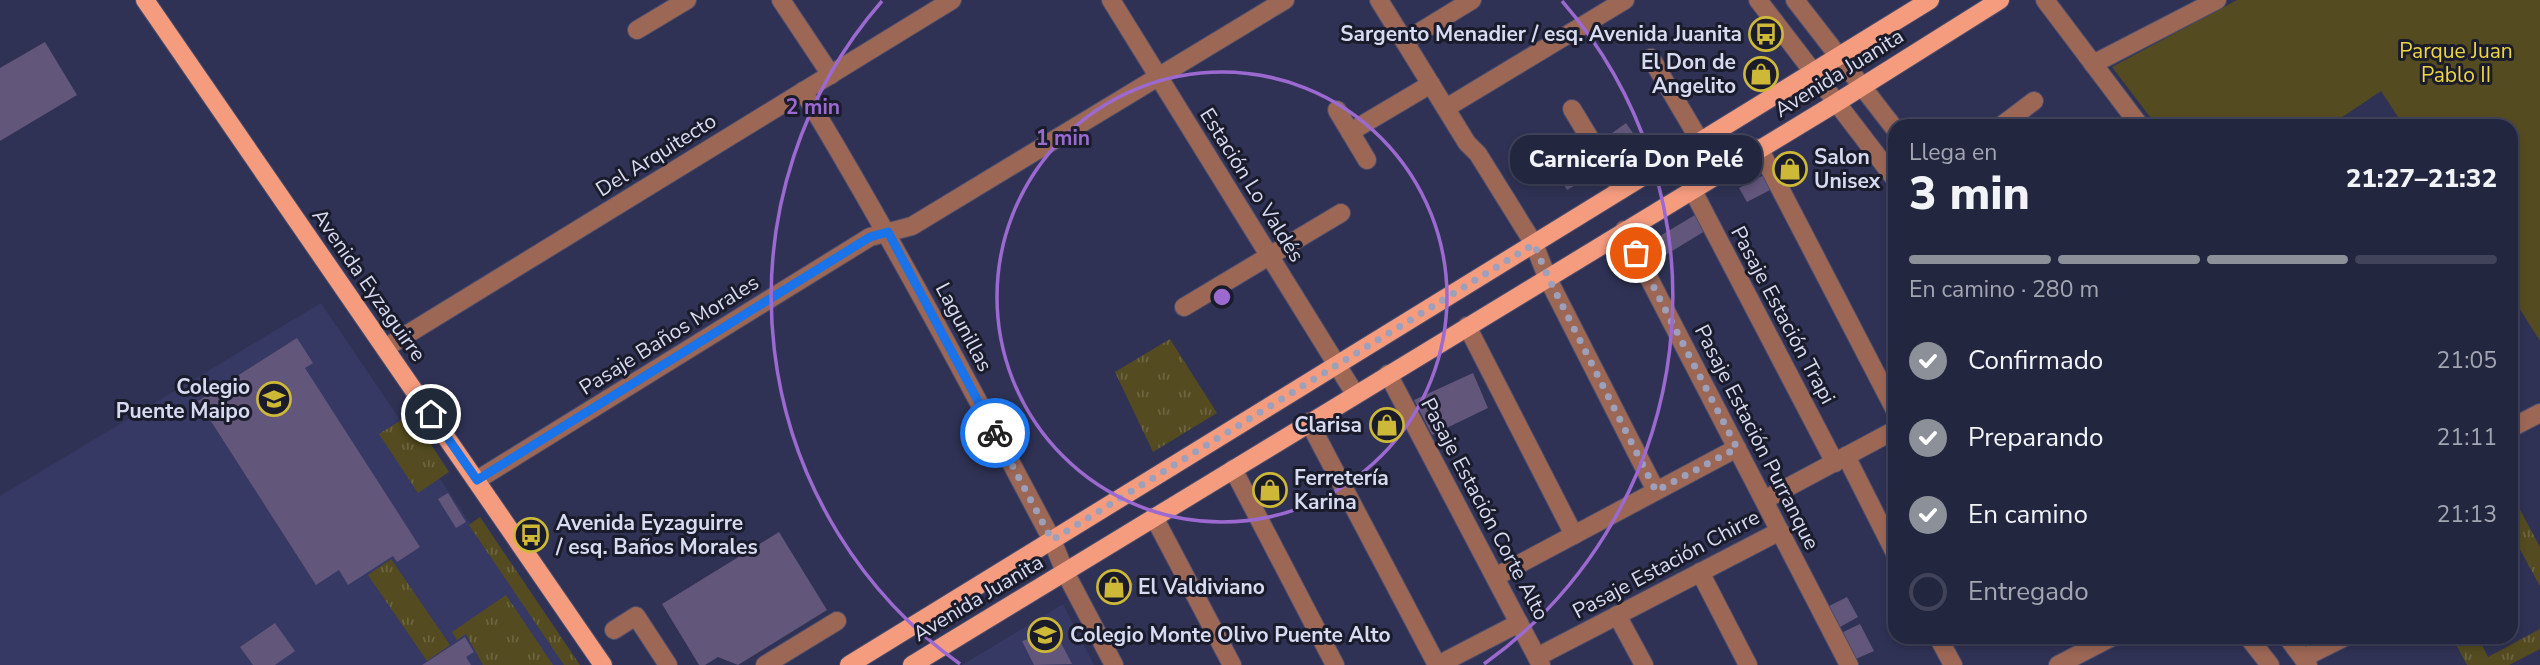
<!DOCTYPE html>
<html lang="es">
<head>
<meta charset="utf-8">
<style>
	body { margin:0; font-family:"Nunito Sans",sans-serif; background:#2b2e46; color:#f1f3f6; height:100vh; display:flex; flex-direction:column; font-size:26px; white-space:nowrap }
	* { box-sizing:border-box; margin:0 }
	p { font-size:23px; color:#a3a5b0 }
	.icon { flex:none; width:38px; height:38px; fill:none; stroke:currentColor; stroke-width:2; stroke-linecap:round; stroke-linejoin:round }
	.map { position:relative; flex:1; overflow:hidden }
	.panel { position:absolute; left:1888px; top:119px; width:630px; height:525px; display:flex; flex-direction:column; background:#23263f; border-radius:21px; box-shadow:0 4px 10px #0003,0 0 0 2px #404359 }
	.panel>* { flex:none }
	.pin { position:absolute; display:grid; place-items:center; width:60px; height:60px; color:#fff; margin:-30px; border:4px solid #fff; border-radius:50%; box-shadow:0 2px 7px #0007 }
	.courier { position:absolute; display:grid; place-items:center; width:70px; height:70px; margin:-35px; border:5px solid #1a73e8; border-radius:50%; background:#fff; color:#222; box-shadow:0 2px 9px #0007 }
	.bubble { position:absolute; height:49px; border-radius:21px; background:#23263f; box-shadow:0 4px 10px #0003,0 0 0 2px #404359; font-size:23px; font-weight:800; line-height:49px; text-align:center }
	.summary em { font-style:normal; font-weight:800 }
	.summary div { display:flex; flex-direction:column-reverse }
	.summary { display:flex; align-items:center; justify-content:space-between; height:119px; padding:0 21px }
	h1 { font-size:46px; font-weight:800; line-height:52px }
	.bar { display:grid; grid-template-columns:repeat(4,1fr); gap:10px 7px; align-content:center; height:84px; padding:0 21px }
	.bar i { height:9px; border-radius:5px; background:#404359 }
	.bar .selected { background:#8c9099 }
	.bar p { grid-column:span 4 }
	ol { padding:0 21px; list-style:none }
	li { display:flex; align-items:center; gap:21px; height:77px }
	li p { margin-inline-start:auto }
	li .icon { padding:7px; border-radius:50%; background:#8c9099; color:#fff; stroke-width:4 }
	li:last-child { color:#a3a5b0 }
	li i { width:38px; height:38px; border:4px solid #404359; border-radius:50% }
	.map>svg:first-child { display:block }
	.built { fill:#363963 }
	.grass { fill:url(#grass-tufts) }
	.green { fill:#544c20 }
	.building { fill:#62567b }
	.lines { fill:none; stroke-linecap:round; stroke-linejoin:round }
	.minor-casing { stroke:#4a4d6d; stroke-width:20 }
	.major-casing { stroke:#4a4d6d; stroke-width:20 }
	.minor { stroke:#9d6755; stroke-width:18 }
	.major { stroke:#f59c7f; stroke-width:18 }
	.done { stroke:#9ca0ba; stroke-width:7; stroke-dasharray:0 12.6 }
	.route { stroke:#1a73e8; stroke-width:9 }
	.ring { fill:none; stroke:#9b69d0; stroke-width:3.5 }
	.labels { text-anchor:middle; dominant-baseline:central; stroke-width:6; stroke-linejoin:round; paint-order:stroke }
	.poi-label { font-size:21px; font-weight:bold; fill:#d7dbf1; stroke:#1a1c2b; text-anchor:start }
	.park-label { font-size:21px; fill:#eed545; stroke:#1a1c2b }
	.street-label { font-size:21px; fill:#d7dbf1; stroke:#1a1c2b }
	.centre { fill:#9b69d0; stroke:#1a1c2b; stroke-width:3.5 }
	.ring-label { font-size:21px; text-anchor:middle; font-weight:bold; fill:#9b69d0; stroke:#1a1c2b; stroke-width:6; stroke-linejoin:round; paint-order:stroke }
</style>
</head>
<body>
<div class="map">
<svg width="2540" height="665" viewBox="0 0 2540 665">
	<defs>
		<pattern id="grass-tufts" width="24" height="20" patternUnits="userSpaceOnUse" patternTransform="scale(1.75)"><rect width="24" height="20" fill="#544c20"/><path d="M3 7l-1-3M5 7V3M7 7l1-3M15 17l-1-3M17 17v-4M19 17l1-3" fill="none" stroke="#6c6541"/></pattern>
	</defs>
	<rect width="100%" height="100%" fill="#2f3254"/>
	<g class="built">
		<polygon points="321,303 566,665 0,665 0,496"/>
		<polygon points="1063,604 1094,665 962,665"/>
	</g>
	<g class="grass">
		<polygon points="1170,339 1217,413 1153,452 1115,372"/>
		<polygon points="411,414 449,472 418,493 379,434"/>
		<polygon points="2511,493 2540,547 2540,586 2511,533"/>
		<polygon points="480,517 580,665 564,665 469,525"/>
		<polygon points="391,559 450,645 427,661 368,575"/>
		<polygon points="506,595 553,665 483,665 466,634 457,640 452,632"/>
		<polygon points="2540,629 2540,649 2509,665 2467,665 2452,637 2478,637 2488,657"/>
	</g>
	<polygon class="green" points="2237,0 2540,0 2540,341 2511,295 2511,126 2404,126 2381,91 2329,126 2157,126 2112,67"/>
	<g class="building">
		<polygon points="45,42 77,95 0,141 0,68"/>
		<polygon points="1766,61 1774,73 1755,86 1747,74"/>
		<polygon points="1626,123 1644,149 1619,166 1601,141"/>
		<polygon points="1577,157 1589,177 1567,190 1555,170"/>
		<polygon points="1794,158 1802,172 1785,181 1778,166"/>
		<polygon points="1764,175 1772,189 1747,202 1739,188"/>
		<polygon points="1695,215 1705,231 1654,262 1645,245"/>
		<polygon points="297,338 313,363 305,368 420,547 397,562 393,556 348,585 339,570 316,585 198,401"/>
		<polygon points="1473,373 1488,408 1432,435 1414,400"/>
		<polygon points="1392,413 1400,426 1383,437 1375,423"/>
		<polygon points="1276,474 1286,494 1264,505 1254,486"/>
		<polygon points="448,493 466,522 456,528 438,499"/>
		<polygon points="779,532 827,610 738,665 718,657 705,665 699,665 662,604"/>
		<polygon points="1126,573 1133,585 1103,601 1096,588"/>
		<polygon points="1847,597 1858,617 1840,627 1829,606"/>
		<polygon points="275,623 295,651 275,665 253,665 240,647"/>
		<polygon points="1860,624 1874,651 1856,659 1843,632"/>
		<polygon points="1050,632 1056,633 1072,664 1034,665 1022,641"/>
		<polygon points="465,637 474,652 466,657 471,665 422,665"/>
	</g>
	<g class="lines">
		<g class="minor-casing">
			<g id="minor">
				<polyline points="781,0 831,75"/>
				<polyline points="1111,0 1355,394"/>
				<polyline points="1379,0 1467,143 1478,154 1534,244 1547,277 1656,491"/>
				<polyline points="1758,0 1895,179"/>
				<polyline points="1795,0 1895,129"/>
				<polyline points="2045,0 2140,126"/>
				<polyline points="637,30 687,0"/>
				<polyline points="1405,41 1472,0"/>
				<polyline points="1651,58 1700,141"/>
				<polyline points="2093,64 2217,0"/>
				<path d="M803 91C892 238 972 389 1052 540L1065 572 1114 665"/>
				<polyline points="1446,108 1625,0"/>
				<polyline points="1572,109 1621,190"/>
				<polyline points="1337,110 1367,160"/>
				<polyline points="2001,126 2034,101"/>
				<polyline points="1350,132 1431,84"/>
				<polyline points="1759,148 1895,410"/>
				<polyline points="1692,189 1835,463"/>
				<polyline points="1624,230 1849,665"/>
				<polyline points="1184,307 1341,213"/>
				<polyline points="1467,326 1574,535"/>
				<polyline points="385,348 952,0"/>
				<polyline points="1388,374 1541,665"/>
				<polyline points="1309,422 1437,665"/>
				<polyline points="2511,428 2540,413"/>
				<polyline points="1846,456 1895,553"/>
				<polyline points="1233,469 1335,665"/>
				<polyline points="477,480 870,237 912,226 1285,0"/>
				<polyline points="1764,500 1895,430"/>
				<polyline points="1154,517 1232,665"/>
				<polyline points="1700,572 1748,665"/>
				<polyline points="1495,577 1737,448"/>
				<polyline points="1617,615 1644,665"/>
				<polyline points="614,630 636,616 668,665"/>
				<polyline points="1938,637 1953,665"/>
				<polyline points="2248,637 2270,665"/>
				<polyline points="2287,637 2308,665"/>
				<polyline points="1537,657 1780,531"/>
				<polyline points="2303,658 2345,637"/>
				<polyline points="765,665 837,621"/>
				<polyline points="1438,665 1519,623"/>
				<polyline points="2058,665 2112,637"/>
			</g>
		</g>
		<g class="major-casing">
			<g id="major">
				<polyline points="145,0 603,665"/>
				<polyline points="849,665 1930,0"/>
				<polyline points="912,665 1836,103 2000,0"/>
			</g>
		</g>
		<use href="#minor" class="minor"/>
		<use href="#major" class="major"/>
	</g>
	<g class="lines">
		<polyline class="done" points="995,433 1052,540 1534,244 1548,277 1656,491 1737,448 1636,253"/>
		<polyline class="route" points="431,414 477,480 870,237 888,232 995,433"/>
	</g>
	<g class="ring">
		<circle cx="1222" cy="297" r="225"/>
		<path d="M960 664A451 451 0 0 1 882 1M1562 1A451 451 0 0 1 1484 664"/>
	</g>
	<defs>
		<g id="bus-ring" transform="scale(1.75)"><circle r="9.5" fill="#1a1c2b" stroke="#ceb837" stroke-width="1.5"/><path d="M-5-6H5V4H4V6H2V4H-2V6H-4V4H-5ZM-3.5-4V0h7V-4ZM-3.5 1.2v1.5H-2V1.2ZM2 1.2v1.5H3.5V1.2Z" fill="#ceb837"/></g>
		<g id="shop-ring" transform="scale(1.75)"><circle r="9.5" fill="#1a1c2b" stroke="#ceb837" stroke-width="1.5"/><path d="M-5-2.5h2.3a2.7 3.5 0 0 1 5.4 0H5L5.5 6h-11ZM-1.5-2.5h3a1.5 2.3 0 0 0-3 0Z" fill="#ceb837"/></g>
		<g id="school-ring" transform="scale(1.75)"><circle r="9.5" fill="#1a1c2b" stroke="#ceb837" stroke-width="1.5"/><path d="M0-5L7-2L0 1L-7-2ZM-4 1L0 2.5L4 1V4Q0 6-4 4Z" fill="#ceb837"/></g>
	</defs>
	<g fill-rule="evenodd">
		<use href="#bus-ring" x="1766" y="34"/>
		<use href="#shop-ring" x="1761" y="74"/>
		<use href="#shop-ring" x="1790" y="169"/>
		<use href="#school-ring" x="274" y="399"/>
		<use href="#shop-ring" x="1387" y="425"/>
		<use href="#shop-ring" x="1270" y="490"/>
		<use href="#bus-ring" x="531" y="535"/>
		<use href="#shop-ring" x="1114" y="587"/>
		<use href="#school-ring" x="1045" y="635"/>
	</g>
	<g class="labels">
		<g class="poi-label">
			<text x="1742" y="34" text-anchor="end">Sargento Menadier / esq. Avenida Juanita</text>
			<text x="1736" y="62" text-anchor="end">El Don de<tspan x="1736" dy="24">Angelito</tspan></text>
			<text x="1814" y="157">Salon<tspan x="1814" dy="24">Unisex</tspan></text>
			<text x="250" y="387" text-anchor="end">Colegio<tspan x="250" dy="24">Puente Maipo</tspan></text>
			<text x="1362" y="425" text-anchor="end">Clarisa</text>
			<text x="1294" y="478">Ferretería<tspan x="1294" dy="24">Karina</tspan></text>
			<text x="556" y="523">Avenida Eyzaguirre<tspan x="556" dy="24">/ esq. Baños Morales</tspan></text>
			<text x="1138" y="587">El Valdiviano</text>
			<text x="1070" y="635">Colegio Monte Olivo Puente Alto</text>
		</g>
		<g class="park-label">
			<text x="2456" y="51">Parque Juan<tspan x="2456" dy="24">Pablo II</tspan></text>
		</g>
		<g class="street-label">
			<text transform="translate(1839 73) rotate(-32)">Avenida Juanita</text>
			<text transform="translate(656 155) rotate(-32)">Del Arquitecto</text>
			<text transform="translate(1252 185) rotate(58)">Estación Lo Valdés</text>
			<text transform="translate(369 285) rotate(55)">Avenida Eyzaguirre</text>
			<text transform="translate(1783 315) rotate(62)">Pasaje Estación Trapi</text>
			<text transform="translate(964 327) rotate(62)">Lagunillas</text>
			<text transform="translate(669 335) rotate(-32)">Pasaje Baños Morales</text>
			<text transform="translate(1757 437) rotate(63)">Pasaje Estación Purranque</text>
			<text transform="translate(1485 509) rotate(62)">Pasaje Estación Corte Alto</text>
			<text transform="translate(1666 564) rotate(-28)">Pasaje Estación Chirre</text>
			<text transform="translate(978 598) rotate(-31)">Avenida Juanita</text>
		</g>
	</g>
	<circle cx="1222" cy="297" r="10" class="centre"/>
	<g class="ring-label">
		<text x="813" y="114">2 min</text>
		<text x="1063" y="145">1 min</text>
	</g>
</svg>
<div class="pin" style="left:1636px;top:253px;background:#ea580c"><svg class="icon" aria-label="bag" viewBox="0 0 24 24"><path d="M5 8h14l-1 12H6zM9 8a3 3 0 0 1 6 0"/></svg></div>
<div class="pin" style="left:431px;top:414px;background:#1f2937"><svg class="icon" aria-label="home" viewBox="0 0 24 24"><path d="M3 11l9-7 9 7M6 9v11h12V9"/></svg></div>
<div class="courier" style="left:995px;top:433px"><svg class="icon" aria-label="bike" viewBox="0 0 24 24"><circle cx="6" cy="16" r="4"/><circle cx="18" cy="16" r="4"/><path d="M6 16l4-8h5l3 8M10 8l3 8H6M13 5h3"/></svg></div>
<div class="bubble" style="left:1510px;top:135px;width:252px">Carnicería Don Pelé</div>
<section class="panel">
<div class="summary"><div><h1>3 min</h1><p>Llega en</p></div><em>21:27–21:32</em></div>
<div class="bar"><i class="selected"></i><i class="selected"></i><i class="selected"></i><i></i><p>En camino · 280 m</p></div>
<ol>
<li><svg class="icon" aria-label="check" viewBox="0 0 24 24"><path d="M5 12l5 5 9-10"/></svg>Confirmado<p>21:05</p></li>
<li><svg class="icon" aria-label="check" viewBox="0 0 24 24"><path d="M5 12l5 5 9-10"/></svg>Preparando<p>21:11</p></li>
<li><svg class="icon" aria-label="check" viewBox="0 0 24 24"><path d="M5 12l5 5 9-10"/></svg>En camino<p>21:13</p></li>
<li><i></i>Entregado</li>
</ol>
</section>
</div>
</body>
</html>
